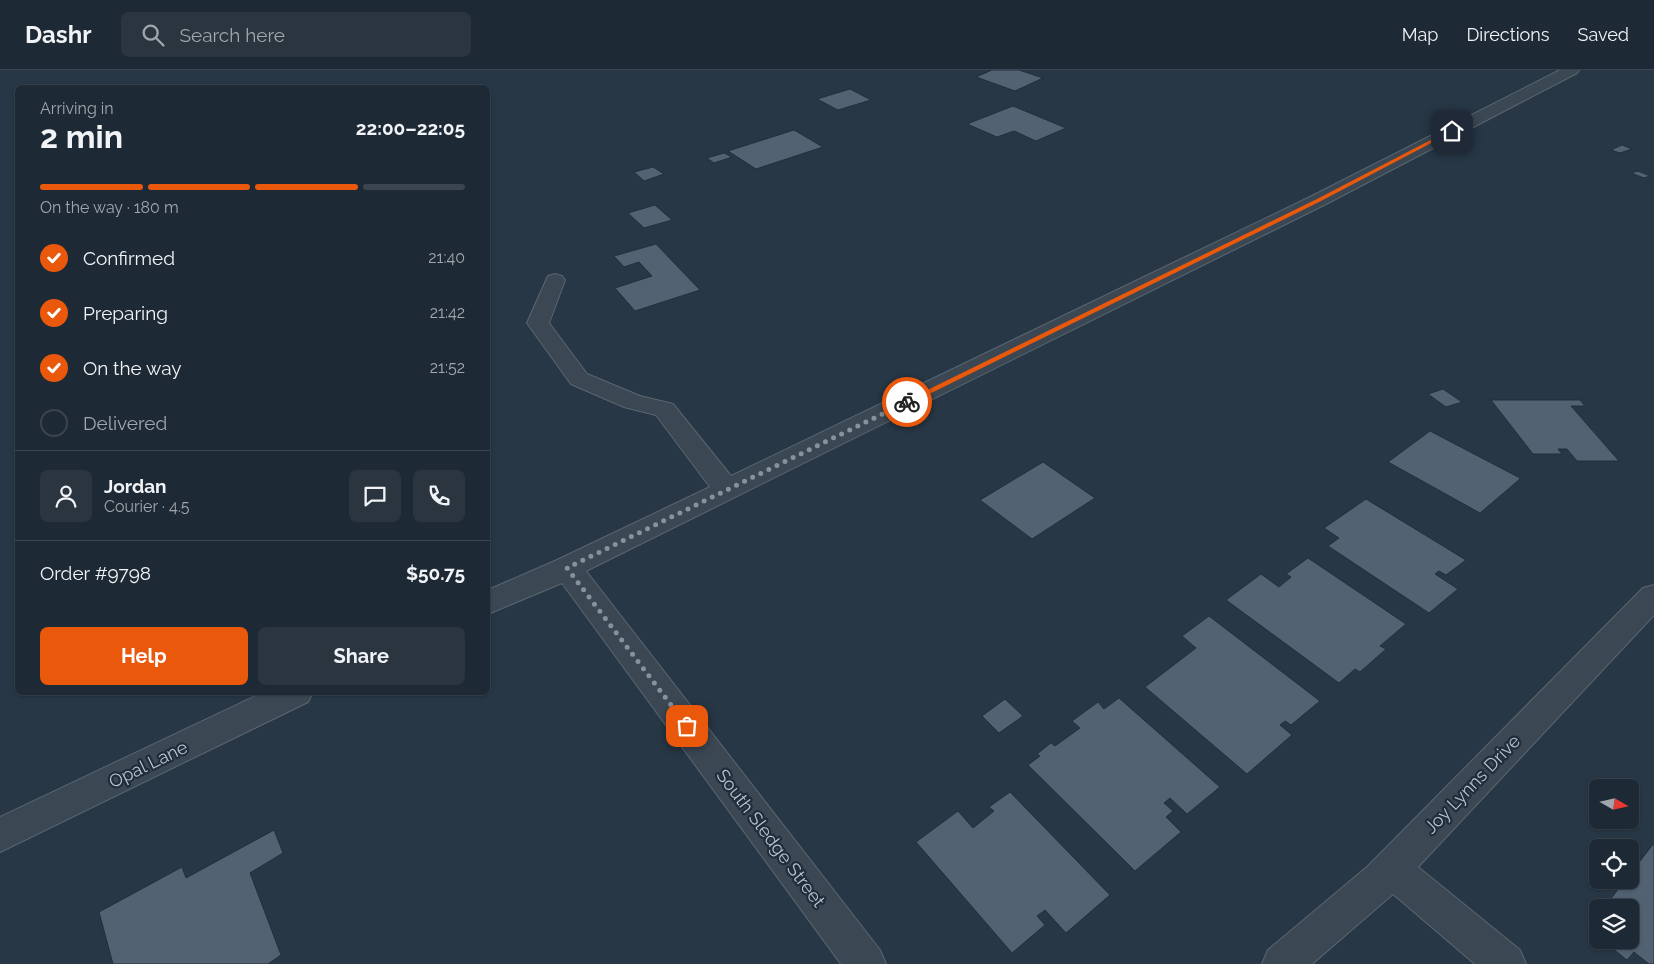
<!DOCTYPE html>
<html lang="en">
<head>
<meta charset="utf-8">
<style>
	body { margin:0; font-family:Raleway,sans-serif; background:#2a3540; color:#f1f3f6; height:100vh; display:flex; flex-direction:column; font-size:19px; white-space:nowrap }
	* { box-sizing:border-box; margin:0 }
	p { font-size:16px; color:#a0a6ac }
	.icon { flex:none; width:28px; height:28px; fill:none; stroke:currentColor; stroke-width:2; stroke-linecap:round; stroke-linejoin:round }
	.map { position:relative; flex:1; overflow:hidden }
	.side { position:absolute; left:15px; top:15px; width:475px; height:610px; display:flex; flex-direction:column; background:#1d2934; border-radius:8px; box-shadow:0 1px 4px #0004,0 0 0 1px #3b454f }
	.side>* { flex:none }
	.needle { width:32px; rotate:99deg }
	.tools { position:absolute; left:1589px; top:709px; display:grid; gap:10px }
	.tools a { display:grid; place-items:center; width:50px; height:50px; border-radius:8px; background:#1d2934; box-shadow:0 1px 4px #0004,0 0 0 1px #3b454f; font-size:25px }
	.pin { position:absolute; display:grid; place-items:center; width:42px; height:42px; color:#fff; margin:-21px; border-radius:10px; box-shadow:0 2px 8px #0006 }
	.courier { position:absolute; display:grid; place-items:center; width:50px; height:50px; margin:-25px; border:4px solid #ea580c; border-radius:50%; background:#fff; color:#222; box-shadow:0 1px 6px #0007 }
	.headline em { font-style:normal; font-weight:700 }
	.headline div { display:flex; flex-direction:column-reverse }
	.headline { display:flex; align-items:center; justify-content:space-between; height:85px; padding:0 25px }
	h1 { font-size:32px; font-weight:700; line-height:38px }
	.bar { display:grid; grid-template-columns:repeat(4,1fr); gap:8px 5px; align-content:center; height:60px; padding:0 25px }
	.bar i { height:6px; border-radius:4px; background:#3b454f }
	.bar .on { background:#ea580c }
	.bar p { grid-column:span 4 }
	.line { display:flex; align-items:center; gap:12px; padding:0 25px; border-top:1px solid #3b454f }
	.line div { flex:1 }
	.round { display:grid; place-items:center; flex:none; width:52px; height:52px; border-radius:8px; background:#2a3540 }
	ol { padding:0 25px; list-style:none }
	li { display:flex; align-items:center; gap:15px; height:55px }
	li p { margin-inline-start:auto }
	li .icon { padding:5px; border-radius:50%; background:#ea580c; color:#fff; stroke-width:4 }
	li:last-child { color:#a0a6ac }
	li i { width:28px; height:28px; border:2px solid #3b454f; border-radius:50% }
	.button { display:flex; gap:10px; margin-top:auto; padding:10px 25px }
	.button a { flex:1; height:58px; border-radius:8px; background:#ea580c; color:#fff; font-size:20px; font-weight:700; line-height:58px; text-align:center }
	.button a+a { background:#2a3540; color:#f1f3f6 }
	header { display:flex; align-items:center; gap:30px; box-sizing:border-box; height:70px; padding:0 25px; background:#1d2934; border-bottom:1px solid #3b454f }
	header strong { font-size:24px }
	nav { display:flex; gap:28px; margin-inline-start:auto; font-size:18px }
	.search { width:350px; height:45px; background:#2a3540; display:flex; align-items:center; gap:12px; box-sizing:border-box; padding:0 18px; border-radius:8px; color:#a0a6ac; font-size:19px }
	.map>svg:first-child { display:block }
	.building { fill:#526272; stroke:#222f3c }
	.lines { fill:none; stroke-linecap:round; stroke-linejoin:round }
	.minor-casing { stroke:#5a6671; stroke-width:2 }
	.minor { fill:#3b4854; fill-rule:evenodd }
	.route { fill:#ea580c }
	.done { stroke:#86929d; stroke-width:5; stroke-dasharray:0 9 }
	.labels { text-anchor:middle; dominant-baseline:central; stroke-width:4.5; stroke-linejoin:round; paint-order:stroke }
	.near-street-label { font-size:18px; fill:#b9c3cd; stroke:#202d3a }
</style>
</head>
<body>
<header>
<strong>Dashr</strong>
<div class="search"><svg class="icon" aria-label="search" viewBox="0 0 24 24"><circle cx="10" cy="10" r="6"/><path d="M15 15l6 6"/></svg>Search here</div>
<nav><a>Map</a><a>Directions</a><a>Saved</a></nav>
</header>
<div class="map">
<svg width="1654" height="894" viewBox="0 0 1654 894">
	<rect width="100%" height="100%" fill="#273745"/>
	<g class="building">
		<polygon points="992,0 1019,0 1043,8 1015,21 976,7"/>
		<polygon points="850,19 871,30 838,40 817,29"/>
		<polygon points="1013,36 1066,58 1036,71 1014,61 997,67 967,54"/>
		<polygon points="794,60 823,77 756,99 728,81"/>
		<polygon points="1622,75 1632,79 1620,83 1611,80"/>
		<polygon points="724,83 732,87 714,93 707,88"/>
		<polygon points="653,97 664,104 644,111 634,102"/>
		<polygon points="1638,101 1650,106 1644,108 1631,103"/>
		<polygon points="655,135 672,150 644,158 628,143"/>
		<polygon points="656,174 700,220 635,241 615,218 652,206 639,192 624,197 614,186"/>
		<polygon points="1443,319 1462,332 1446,337 1428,324"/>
		<polygon points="1491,330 1580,330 1585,336 1571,336 1619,391 1577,391 1567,379 1558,379 1562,384 1533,384"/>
		<polygon points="1430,361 1520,408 1520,409 1480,443 1388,392"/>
		<polygon points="1043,392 1095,428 1032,469 980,430"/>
		<polygon points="1366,429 1466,490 1446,505 1439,501 1435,504 1458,519 1429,543 1328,476 1339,468 1324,458"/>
		<polygon points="1308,488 1406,554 1380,576 1386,579 1360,602 1355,599 1339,613 1226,530 1261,504 1279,517 1291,507 1286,504"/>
		<polygon points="1209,546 1320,631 1291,655 1285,651 1280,655 1292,665 1247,704 1145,617 1196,578 1182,566"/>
		<polygon points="1119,628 1220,717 1187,744 1170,728 1164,733 1173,741 1166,747 1181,762 1135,801 1028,695 1040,686 1037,684 1051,673 1055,676 1080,658 1072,651 1098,632 1104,639"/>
		<polygon points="1005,629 1023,646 999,663 982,646"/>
		<polygon points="1010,722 1110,825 1066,863 1045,840 1037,846 1045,855 1012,883 916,772 958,741 973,758 994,741 989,737"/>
		<polygon points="274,760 283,783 250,803 281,885 268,894 113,894 99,842 182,797 186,808"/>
		<polygon points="1654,773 1654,894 1649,894 1634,882 1627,890 1602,870 1630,870 1630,838 1604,838 1625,810 1630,810 1630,804"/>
		<polygon points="1598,845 1598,867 1587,859"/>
	</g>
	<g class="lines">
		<g class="minor-casing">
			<g id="minor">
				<polygon points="1560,0 1579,0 1577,3 1326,134 586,501 880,880 886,894 841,894 562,513 488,544 488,520 557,490 710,417 656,345 624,337 571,314 527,253 548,206 555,204 562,206 565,210 549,253 587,304 640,326 673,334 731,406 1312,126"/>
				<polygon points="1654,515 1654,545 1418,797 1520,880 1526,894 1475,894 1393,824 1312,894 1262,894 1268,880 1367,797 1643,518"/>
				<polygon points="264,622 313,622 308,632 0,782 0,747"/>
			</g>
		</g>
		<use href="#minor" class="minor"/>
	</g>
	<polygon class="route" points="1450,60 1454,61 1321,131 909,334 903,332 1317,129"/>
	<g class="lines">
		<polyline class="done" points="687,656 567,498 907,332"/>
	</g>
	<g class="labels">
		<g class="near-street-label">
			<text transform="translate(148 694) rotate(-26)">Opal Lane</text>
			<text transform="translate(1472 714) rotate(-46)">Joy Lynns Drive</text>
			<text transform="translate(771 768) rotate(53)">South Sledge Street</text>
		</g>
	</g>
</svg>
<div class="tools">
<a><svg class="needle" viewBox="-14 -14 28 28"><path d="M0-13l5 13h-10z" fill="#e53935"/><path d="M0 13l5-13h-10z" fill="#a0a6ac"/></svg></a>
<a><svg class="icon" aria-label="locate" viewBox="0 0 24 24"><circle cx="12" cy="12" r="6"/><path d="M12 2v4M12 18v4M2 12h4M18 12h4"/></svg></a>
<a><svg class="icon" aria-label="layers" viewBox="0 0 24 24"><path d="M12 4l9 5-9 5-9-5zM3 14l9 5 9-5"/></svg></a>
</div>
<div class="pin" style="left:687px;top:656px;background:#ea580c"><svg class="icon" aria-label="bag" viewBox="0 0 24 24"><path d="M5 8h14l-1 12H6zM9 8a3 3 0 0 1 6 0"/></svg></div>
<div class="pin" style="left:1452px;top:61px;background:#1f2937"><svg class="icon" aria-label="home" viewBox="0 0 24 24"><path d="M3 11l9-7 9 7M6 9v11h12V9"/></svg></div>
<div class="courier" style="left:907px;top:332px"><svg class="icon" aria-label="bike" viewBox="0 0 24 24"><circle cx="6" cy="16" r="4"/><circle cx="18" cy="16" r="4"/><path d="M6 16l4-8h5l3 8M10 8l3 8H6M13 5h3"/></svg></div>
<section class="side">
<div class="headline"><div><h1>2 min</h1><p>Arriving in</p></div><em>22:00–22:05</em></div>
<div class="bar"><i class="on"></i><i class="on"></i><i class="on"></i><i></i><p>On the way · 180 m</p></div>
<ol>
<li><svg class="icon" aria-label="check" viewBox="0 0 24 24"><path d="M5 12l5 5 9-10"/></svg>Confirmed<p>21:40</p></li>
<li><svg class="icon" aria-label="check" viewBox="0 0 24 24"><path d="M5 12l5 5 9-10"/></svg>Preparing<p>21:42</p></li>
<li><svg class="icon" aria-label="check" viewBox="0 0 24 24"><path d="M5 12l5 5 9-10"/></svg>On the way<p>21:52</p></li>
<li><i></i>Delivered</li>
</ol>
<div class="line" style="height:90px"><a class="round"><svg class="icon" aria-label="person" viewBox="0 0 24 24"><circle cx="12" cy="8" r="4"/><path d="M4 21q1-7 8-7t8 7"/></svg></a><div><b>Jordan</b><p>Courier · 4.5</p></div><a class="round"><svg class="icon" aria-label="chat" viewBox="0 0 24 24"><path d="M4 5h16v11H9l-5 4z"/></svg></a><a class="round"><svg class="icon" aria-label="phone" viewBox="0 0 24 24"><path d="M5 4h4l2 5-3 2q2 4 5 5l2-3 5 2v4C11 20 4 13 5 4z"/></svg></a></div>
<div class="line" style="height:65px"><div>Order #9798</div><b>$50.75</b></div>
<div class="button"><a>Help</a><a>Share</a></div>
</section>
</div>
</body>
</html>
